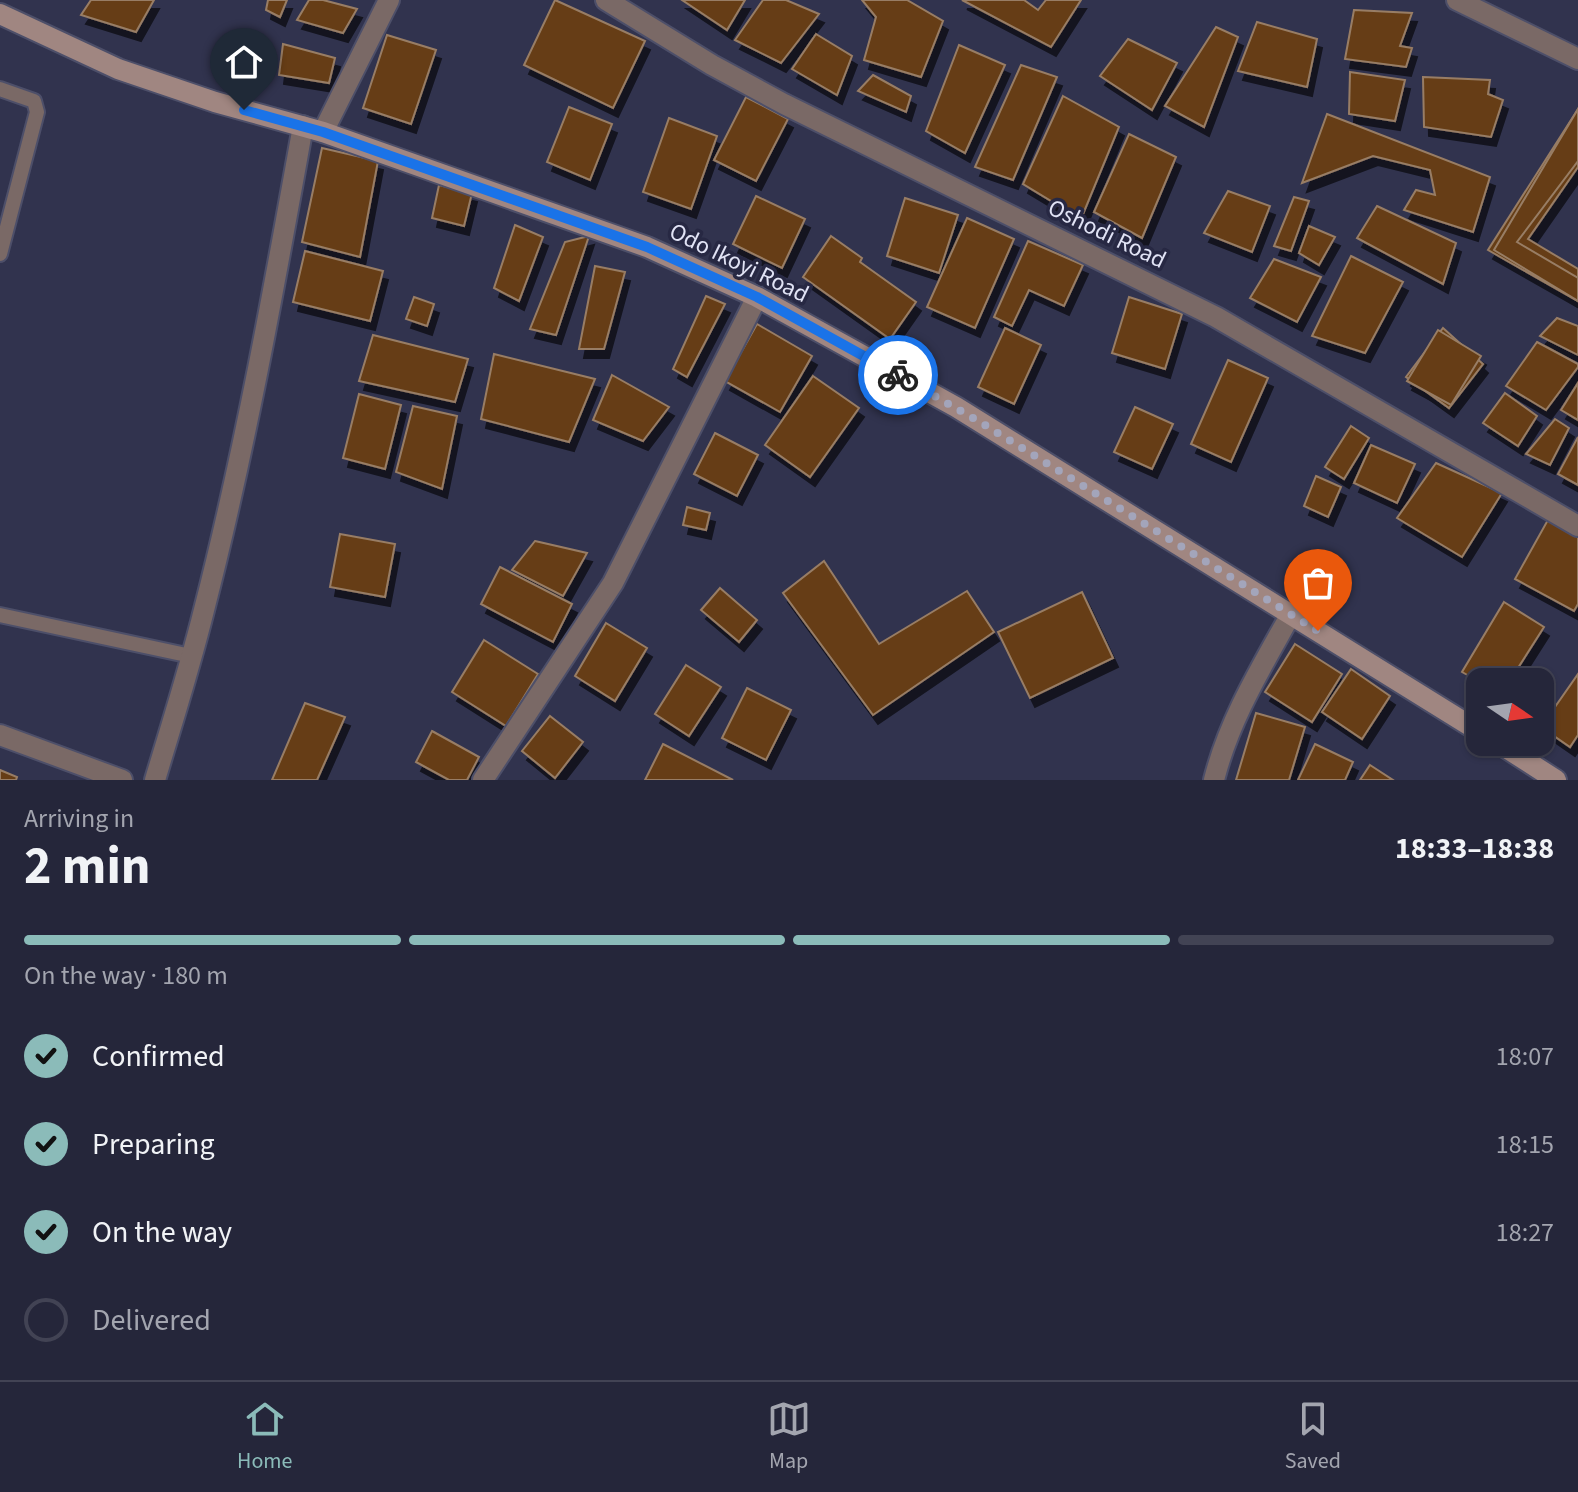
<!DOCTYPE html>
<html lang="en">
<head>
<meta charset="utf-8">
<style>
	body { margin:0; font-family:"Source Sans 3",sans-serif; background:#2d2e42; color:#f1f3f6; height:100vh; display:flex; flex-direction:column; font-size:30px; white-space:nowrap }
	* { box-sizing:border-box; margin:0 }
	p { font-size:26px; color:#a3a5af }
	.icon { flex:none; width:44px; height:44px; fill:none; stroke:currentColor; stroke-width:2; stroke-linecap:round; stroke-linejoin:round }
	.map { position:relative; height:780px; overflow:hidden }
	.sheet { display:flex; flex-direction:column; background:#25263a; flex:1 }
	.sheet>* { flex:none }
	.needle { width:52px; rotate:103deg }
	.controls { position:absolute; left:1466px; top:668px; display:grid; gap:16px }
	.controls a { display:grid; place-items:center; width:88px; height:88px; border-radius:16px; background:#25263a; box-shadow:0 2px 6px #0004,0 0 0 2px #424354; font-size:40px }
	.pin { position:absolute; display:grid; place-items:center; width:68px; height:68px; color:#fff; margin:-82px -34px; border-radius:50% 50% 50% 0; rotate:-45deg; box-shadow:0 0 8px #0007 }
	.pin .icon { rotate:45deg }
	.courier { position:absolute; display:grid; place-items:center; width:80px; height:80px; margin:-40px; border:6px solid #1a73e8; border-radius:50%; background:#fff; color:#222; box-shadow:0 2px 10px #0007 }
	.headline em { font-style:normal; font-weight:700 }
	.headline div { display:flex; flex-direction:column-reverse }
	.headline { display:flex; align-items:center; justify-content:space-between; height:136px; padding:0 24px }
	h1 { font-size:52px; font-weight:700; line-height:60px }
	.bar { display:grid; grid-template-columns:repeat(4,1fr); gap:12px 8px; align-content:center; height:96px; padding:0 24px }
	.bar i { height:10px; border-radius:6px; background:#424354 }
	.bar .on { background:#8bbbb9 }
	.bar p { grid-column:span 4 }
	ol { padding:0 24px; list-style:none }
	li { display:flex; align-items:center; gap:24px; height:88px }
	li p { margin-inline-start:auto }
	li .icon { padding:8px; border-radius:50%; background:#8bbbb9; color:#111; stroke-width:4 }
	li:last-child { color:#a3a5af }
	li i { width:44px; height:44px; border:4px solid #424354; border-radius:50% }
	.dock { display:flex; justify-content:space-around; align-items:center; height:112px; border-top:2px solid #424354; background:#25263a; font-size:22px; color:#a3a5af }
	.dock a { display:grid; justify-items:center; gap:4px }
	.dock .on { color:#8bbbb9 }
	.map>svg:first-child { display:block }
	.building { fill:#663e15; stroke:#987d65; stroke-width:2; filter:url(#shadow) }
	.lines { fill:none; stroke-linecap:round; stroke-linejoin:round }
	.service-casing { stroke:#4d4f69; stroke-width:18 }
	.minor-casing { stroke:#4d4f69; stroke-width:24 }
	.secondary-casing { stroke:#4d4f69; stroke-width:24 }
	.service { stroke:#7a6966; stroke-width:14 }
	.minor { stroke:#7a6966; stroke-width:20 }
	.secondary { stroke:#a08681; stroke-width:20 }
	.done { stroke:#a3a5bb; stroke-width:8; stroke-dasharray:0 14.4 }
	.route { stroke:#1a73e8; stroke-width:10 }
	.labels { text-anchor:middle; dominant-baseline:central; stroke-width:7; stroke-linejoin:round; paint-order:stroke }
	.street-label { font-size:24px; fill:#e1e3f5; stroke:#272843 }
</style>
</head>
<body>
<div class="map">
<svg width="1578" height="780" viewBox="0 0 1578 780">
	<defs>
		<filter id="shadow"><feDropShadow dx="5" dy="9" stdDeviation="0" flood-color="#0009"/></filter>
	</defs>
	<rect width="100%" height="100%" fill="#31334e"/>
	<g class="building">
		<polygon points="91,0 154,0 136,32 81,15"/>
		<polygon points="268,0 287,0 280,17 266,10"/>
		<polygon points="309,0 323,0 357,9 343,33 297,20"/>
		<polygon points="555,0 645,41 613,108 524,65"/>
		<polygon points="682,0 745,0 727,30"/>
		<polygon points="763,0 786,0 819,14 781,63 735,40"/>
		<polygon points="862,0 907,0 943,21 921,77 864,60 876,17"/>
		<polygon points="962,0 1024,0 1038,10 1046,0 1081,0 1051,47"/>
		<polygon points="1354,10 1412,13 1400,46 1412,48 1406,67 1345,59"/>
		<polygon points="1257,22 1317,39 1307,87 1238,71"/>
		<polygon points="1216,27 1238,37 1204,127 1165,106"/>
		<polygon points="816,34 852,56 837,95 792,69"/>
		<polygon points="387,35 436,50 411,124 363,108"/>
		<polygon points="1128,39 1177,63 1152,110 1100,76"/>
		<polygon points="283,44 335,58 329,83 279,75"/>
		<polygon points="959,45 1005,65 965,153 926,131"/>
		<polygon points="1021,65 1057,77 1013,180 975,167"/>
		<polygon points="1350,72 1405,80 1395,121 1349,114"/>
		<polygon points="873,75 911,96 906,112 858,91"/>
		<polygon points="1423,77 1490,80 1488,94 1503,100 1491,137 1424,127"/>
		<polygon points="1063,96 1119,127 1081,219 1023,184"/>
		<polygon points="746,97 788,119 756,181 714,160"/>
		<polygon points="569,107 612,124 590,180 547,162"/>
		<polygon points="1578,109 1578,167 1528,239 1578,269 1578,301 1488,250"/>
		<polygon points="1578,109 1578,161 1517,242 1578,278 1578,301 1494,250"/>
		<polygon points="1327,114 1490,177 1473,232 1404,210 1416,190 1435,195 1430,170 1373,156 1302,183"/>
		<polygon points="669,118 717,136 691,209 643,192"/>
		<polygon points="1129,134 1176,157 1142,238 1094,212"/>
		<polygon points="322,148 378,161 360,257 302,242"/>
		<polygon points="439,185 472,193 464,226 432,218"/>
		<polygon points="1228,191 1270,206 1252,252 1204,233"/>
		<polygon points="756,196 805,219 782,268 733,244"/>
		<polygon points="1294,197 1309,201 1291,251 1274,246"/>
		<polygon points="905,198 958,215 939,273 887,256"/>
		<polygon points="1377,206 1456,243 1443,284 1357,238"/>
		<polygon points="967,218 1014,239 975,328 927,307"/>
		<polygon points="515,225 543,237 519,301 494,288"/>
		<polygon points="1309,226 1335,237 1319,265 1299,253"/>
		<polygon points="589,236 556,335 530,329 565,242"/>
		<polygon points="831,236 862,258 860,262 916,302 890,339 803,277"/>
		<polygon points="1028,241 1083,265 1064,306 1029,290 1012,326 994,317"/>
		<polygon points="305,251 383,271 370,321 293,302"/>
		<polygon points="1351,256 1403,282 1365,353 1312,336"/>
		<polygon points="1274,259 1321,277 1297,322 1250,298"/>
		<polygon points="595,266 625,272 604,349 579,349"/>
		<polygon points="706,296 725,304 687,377 673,369"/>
		<polygon points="414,297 434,304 427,326 406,319"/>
		<polygon points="1129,297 1182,314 1165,369 1112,353"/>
		<polygon points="1557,318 1578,326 1578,355 1540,336"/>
		<polygon points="757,324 812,356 780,412 725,381"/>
		<polygon points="1005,328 1041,345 1014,404 978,387"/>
		<polygon points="1443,328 1483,364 1449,408 1406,377"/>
		<polygon points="1438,330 1481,356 1451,405 1407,381"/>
		<polygon points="373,335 468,359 455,402 359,381"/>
		<polygon points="1537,342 1578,364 1578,367 1546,410 1506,386"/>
		<polygon points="494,354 595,379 569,442 481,419"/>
		<polygon points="1228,360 1268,378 1231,462 1191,444"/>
		<polygon points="612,375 669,407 643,441 593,420"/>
		<polygon points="813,376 859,408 810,477 765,445"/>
		<polygon points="1578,383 1578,420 1561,410"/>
		<polygon points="1505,393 1537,416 1518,446 1483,423"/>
		<polygon points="359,394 401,405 385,469 343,458"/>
		<polygon points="413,406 457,416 442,489 396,472"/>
		<polygon points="1135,407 1173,424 1152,469 1114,452"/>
		<polygon points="1555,419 1569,428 1550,465 1526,454"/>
		<polygon points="1351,426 1369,438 1344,479 1325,467"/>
		<polygon points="715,433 758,455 737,496 694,474"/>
		<polygon points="1578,437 1578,485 1558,474"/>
		<polygon points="1371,445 1415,464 1397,503 1354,483"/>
		<polygon points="1436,463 1502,493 1462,557 1397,518"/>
		<polygon points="1316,476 1341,487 1328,517 1304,506"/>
		<polygon points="687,507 710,513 706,530 683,525"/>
		<polygon points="1549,518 1578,534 1578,604 1574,611 1515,579"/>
		<polygon points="340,534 395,544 385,597 330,587"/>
		<polygon points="535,541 587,553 563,596 512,570"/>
		<polygon points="824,561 879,644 967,591 994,632 873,715 783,593"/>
		<polygon points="500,567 572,604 553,642 481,604"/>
		<polygon points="720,588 757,620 739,642 701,610"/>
		<polygon points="1082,592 1113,658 1030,698 998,632"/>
		<polygon points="1504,602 1544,627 1509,682 1480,682 1462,672"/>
		<polygon points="606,623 647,648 615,701 575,676"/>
		<polygon points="484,640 538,674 506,726 452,692"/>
		<polygon points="1295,644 1342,674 1312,722 1265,692"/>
		<polygon points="686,665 721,687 689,736 655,714"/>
		<polygon points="1351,669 1390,696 1362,739 1322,712"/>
		<polygon points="1578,674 1578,735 1570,747 1541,727"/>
		<polygon points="747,688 791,710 766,760 722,738"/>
		<polygon points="305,703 345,717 317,780 272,780"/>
		<polygon points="1256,713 1305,727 1289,780 1236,780"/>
		<polygon points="550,716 583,742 555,778 522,751"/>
		<polygon points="432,731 479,757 467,780 449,780 416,762"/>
		<polygon points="663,744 733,780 645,780"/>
		<polygon points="1315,744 1353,762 1345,780 1298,780"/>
		<polygon points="1370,765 1393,780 1360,780"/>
		<polygon points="0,770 17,777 16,780 0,780"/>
	</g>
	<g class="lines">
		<g class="service-casing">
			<g id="service">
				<polyline points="0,89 34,101 37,112 0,254"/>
				<polyline points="0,615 191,656"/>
			</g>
		</g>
		<g class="minor-casing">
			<g id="minor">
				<polyline points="606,0 712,65 784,104 1216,317 1578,526"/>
				<polyline points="1457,0 1578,59"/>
				<polyline points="323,132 389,0"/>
				<polyline points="0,735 122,780"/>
				<path d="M155 780C172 723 190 667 204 610 245 450 274 288 303 126"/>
				<polyline points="483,780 613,583 757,297"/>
				<path d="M1214 780C1229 720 1261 668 1291 614"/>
			</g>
		</g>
		<g class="secondary-casing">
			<g id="secondary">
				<polyline points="0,14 118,69 215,102 323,132 647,247 757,297 956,407 1480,732"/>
				<polyline points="1497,742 1556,780"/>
			</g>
		</g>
		<use href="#service" class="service"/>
		<use href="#minor" class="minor"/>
		<use href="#secondary" class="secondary"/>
	</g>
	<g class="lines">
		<polyline class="done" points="898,375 980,422 1318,631"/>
		<polyline class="route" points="244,110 323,132 647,247 757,297 898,375"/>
	</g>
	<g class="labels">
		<g class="street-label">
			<text transform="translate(1107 234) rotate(26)">Oshodi Road</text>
			<text transform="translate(739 263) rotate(26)">Odo Ikoyi Road</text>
		</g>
	</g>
</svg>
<div class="controls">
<a><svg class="needle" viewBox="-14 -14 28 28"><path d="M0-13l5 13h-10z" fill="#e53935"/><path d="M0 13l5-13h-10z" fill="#a3a5af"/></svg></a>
</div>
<div class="pin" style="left:1318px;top:631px;background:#ea580c"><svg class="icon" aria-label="bag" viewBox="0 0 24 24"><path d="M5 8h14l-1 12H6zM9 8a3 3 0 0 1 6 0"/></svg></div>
<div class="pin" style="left:244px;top:110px;background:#1f2937"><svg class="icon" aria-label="home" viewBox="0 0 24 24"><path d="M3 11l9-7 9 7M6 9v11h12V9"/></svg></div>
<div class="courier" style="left:898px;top:375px"><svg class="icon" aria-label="bike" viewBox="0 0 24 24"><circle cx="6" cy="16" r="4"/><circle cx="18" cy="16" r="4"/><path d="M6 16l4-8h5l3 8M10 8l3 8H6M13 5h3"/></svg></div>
</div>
<section class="sheet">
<div class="headline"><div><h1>2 min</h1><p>Arriving in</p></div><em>18:33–18:38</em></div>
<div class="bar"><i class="on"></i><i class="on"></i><i class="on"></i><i></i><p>On the way · 180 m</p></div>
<ol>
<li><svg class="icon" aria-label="check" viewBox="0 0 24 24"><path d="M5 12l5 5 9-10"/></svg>Confirmed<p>18:07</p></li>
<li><svg class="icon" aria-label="check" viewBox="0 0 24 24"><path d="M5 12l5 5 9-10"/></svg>Preparing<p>18:15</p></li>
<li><svg class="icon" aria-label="check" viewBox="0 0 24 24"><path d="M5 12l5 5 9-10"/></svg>On the way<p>18:27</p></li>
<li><i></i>Delivered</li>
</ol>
</section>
<nav class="dock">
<a class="on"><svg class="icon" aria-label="home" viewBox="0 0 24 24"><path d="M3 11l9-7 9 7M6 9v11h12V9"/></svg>Home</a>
<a><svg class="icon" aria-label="map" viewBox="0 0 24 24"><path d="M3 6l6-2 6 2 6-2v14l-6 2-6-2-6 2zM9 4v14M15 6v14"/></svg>Map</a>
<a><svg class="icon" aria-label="saved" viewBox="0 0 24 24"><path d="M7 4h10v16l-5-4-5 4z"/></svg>Saved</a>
</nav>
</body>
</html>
